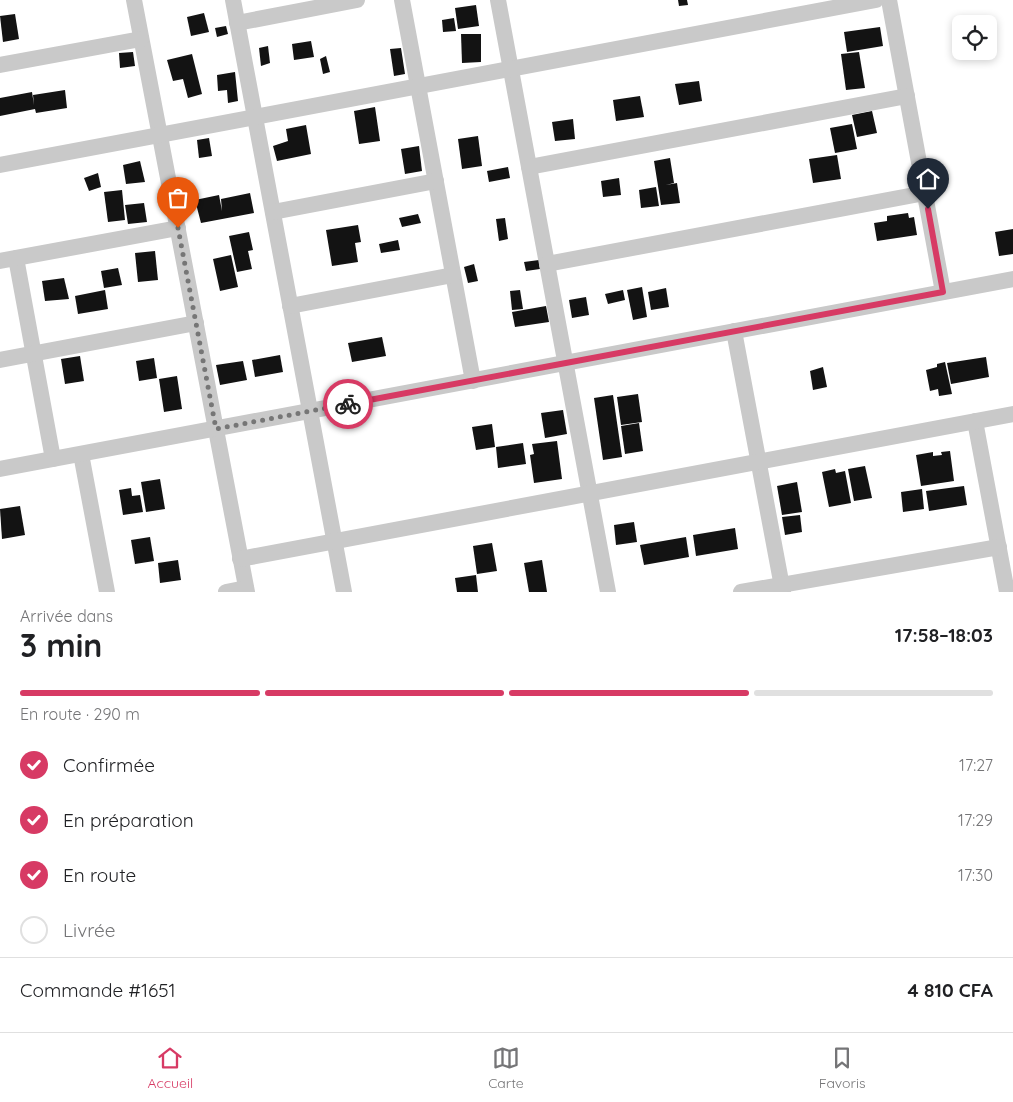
<!DOCTYPE html>
<html lang="fr">
<head>
<meta charset="utf-8">
<style>
	body { margin:0; font-family:Quicksand,sans-serif; background:#f6f6f6; color:#202124; height:100vh; display:flex; flex-direction:column; font-size:19px; white-space:nowrap }
	* { box-sizing:border-box; margin:0 }
	p { font-size:16px; color:#757577 }
	.icon { flex:none; width:28px; height:28px; fill:none; stroke:currentColor; stroke-width:2; stroke-linecap:round; stroke-linejoin:round }
	.map { position:relative; height:592px; overflow:hidden }
	.side { display:flex; flex-direction:column; background:#fff; flex:1 }
	.side>* { flex:none }
	.fabs { position:absolute; left:952px; top:15px; display:grid; gap:10px }
	.fabs a { display:grid; place-items:center; width:45px; height:45px; border-radius:8px; background:#fff; box-shadow:0 2px 8px #0003; font-size:25px }
	.pin { position:absolute; display:grid; place-items:center; width:42px; height:42px; color:#fff; margin:-51px -21px; border-radius:50% 50% 50% 0; rotate:-45deg; box-shadow:0 0 5px #0007 }
	.pin .icon { rotate:45deg }
	.courier { position:absolute; display:grid; place-items:center; width:50px; height:50px; margin:-25px; border:4px solid #d73a64; border-radius:50%; background:#fff; color:#222; box-shadow:0 1px 6px #0007 }
	.summary em { font-style:normal; font-weight:800 }
	.summary div { display:flex; flex-direction:column-reverse }
	.summary { display:flex; align-items:center; justify-content:space-between; height:85px; padding:0 20px }
	h1 { font-size:32px; font-weight:800; line-height:38px }
	.bar { display:grid; grid-template-columns:repeat(4,1fr); gap:8px 5px; align-content:center; height:60px; padding:0 20px }
	.bar i { height:6px; border-radius:4px; background:#e0e0e0 }
	.bar .current { background:#d73a64 }
	.bar p { grid-column:span 4 }
	.line { display:flex; align-items:center; gap:12px; padding:0 20px; border-top:1px solid #e0e0e0 }
	.line div { flex:1 }
	ol { padding:0 20px; list-style:none }
	li { display:flex; align-items:center; gap:15px; height:55px }
	li p { margin-inline-start:auto }
	li .icon { padding:5px; border-radius:50%; background:#d73a64; color:#fff; stroke-width:4 }
	li:last-child { color:#757577 }
	li i { width:28px; height:28px; border:2px solid #e0e0e0; border-radius:50% }
	.menu { display:flex; justify-content:space-around; align-items:center; height:70px; border-top:1px solid #e0e0e0; background:#fff; font-size:14px; color:#757577 }
	.menu a { display:grid; justify-items:center; gap:2px }
	.menu .current { color:#d73a64 }
	.map>svg:first-child { display:block }
	.building { fill:#131313 }
	.lines { fill:none; stroke-linecap:round; stroke-linejoin:round }
	.minor { stroke:#c9c9c9; stroke-width:16 }
	.done { stroke:#767676; stroke-width:5; stroke-dasharray:0 9 }
	.route { stroke:#d73a64; stroke-width:6 }
</style>
</head>
<body>
<div class="map">
<svg width="1013" height="592" viewBox="0 0 1013 592">
	<rect width="100%" height="100%" fill="#fff"/>
	<g class="building">
		<polygon points="678,0 687,0 688,5 679,6"/>
		<polygon points="476,5 479,26 458,29 455,8"/>
		<polygon points="204,13 209,32 191,36 187,17"/>
		<polygon points="15,14 19,39 3,42 0,16"/>
		<polygon points="454,18 456,31 443,32 442,20"/>
		<polygon points="226,26 228,34 217,37 215,28"/>
		<polygon points="880,27 883,46 847,52 844,32"/>
		<polygon points="461,34 481,34 481,62 462,63"/>
		<polygon points="311,41 314,57 294,60 292,44"/>
		<polygon points="268,46 270,63 261,66 259,48"/>
		<polygon points="401,48 405,74 394,76 390,49"/>
		<polygon points="133,52 135,66 120,68 119,53"/>
		<polygon points="859,52 865,88 846,90 841,54"/>
		<polygon points="192,54 202,94 188,98 183,79 173,81 167,60"/>
		<polygon points="326,56 330,72 323,74 320,59"/>
		<polygon points="235,72 238,101 228,103 227,90 218,91 217,75"/>
		<polygon points="699,81 702,101 679,105 675,84"/>
		<polygon points="65,90 67,108 36,113 35,109 0,116 0,98 32,92 34,105 33,95"/>
		<polygon points="640,96 644,117 616,121 613,100"/>
		<polygon points="375,107 380,141 359,144 354,111"/>
		<polygon points="872,111 877,133 857,137 852,115"/>
		<polygon points="573,119 575,139 555,141 552,122"/>
		<polygon points="852,124 857,149 835,153 830,128"/>
		<polygon points="306,125 311,154 277,161 273,146 288,141 286,129"/>
		<polygon points="478,136 482,166 462,169 458,139"/>
		<polygon points="209,138 212,156 199,158 197,140"/>
		<polygon points="419,146 422,171 405,174 401,149"/>
		<polygon points="837,155 841,179 813,183 809,159"/>
		<polygon points="670,158 674,183 666,185 677,183 680,203 661,205 654,161"/>
		<polygon points="140,161 145,182 126,184 123,165"/>
		<polygon points="508,167 510,178 489,182 487,171"/>
		<polygon points="98,173 101,187 89,191 84,178"/>
		<polygon points="619,178 621,195 603,197 601,181"/>
		<polygon points="656,187 659,206 641,208 639,190"/>
		<polygon points="122,190 125,220 108,222 104,192"/>
		<polygon points="250,193 254,213 201,223 195,200 219,195 222,211 221,199"/>
		<polygon points="144,203 147,222 128,224 125,205"/>
		<polygon points="908,213 909,218 914,217 917,235 877,241 874,223 887,221 887,216"/>
		<polygon points="418,214 421,223 402,227 399,218"/>
		<polygon points="505,218 508,239 499,241 496,219"/>
		<polygon points="358,225 361,242 355,243 358,262 332,266 326,230"/>
		<polygon points="1013,229 1013,254 999,256 995,232"/>
		<polygon points="249,232 253,250 248,251 252,269 237,272 229,236"/>
		<polygon points="398,240 400,250 381,253 379,244"/>
		<polygon points="155,251 158,280 138,282 135,253"/>
		<polygon points="231,255 238,287 220,291 213,259"/>
		<polygon points="539,260 540,269 526,271 524,262"/>
		<polygon points="474,264 478,281 468,283 464,267"/>
		<polygon points="118,268 122,285 104,288 101,271"/>
		<polygon points="64,278 69,299 45,301 42,281"/>
		<polygon points="642,287 647,317 633,320 627,290"/>
		<polygon points="666,288 669,307 651,310 648,292"/>
		<polygon points="105,290 108,309 78,314 75,296"/>
		<polygon points="520,290 523,309 512,310 510,291"/>
		<polygon points="623,290 625,300 608,304 605,294"/>
		<polygon points="586,297 589,315 572,318 569,300"/>
		<polygon points="546,306 549,322 515,327 512,312"/>
		<polygon points="382,337 386,356 352,362 348,343"/>
		<polygon points="280,355 283,372 255,377 252,360"/>
		<polygon points="80,356 84,381 65,384 61,359"/>
		<polygon points="986,357 989,377 951,384 947,363"/>
		<polygon points="154,358 157,378 139,381 136,361"/>
		<polygon points="243,361 247,380 220,385 216,365"/>
		<polygon points="945,362 952,394 939,396 938,389 930,391 926,370 937,367 937,364"/>
		<polygon points="823,367 827,387 813,390 810,371"/>
		<polygon points="177,376 182,409 164,412 159,379"/>
		<polygon points="638,394 642,422 621,425 617,397"/>
		<polygon points="613,395 622,457 603,460 594,398"/>
		<polygon points="563,410 567,434 545,438 541,413"/>
		<polygon points="639,423 643,451 625,454 621,426"/>
		<polygon points="492,424 495,447 476,450 472,427"/>
		<polygon points="557,441 562,479 534,483 530,455 534,454 532,444"/>
		<polygon points="523,443 526,464 498,468 496,447"/>
		<polygon points="950,451 954,481 921,486 916,455 933,452 933,456 942,455 941,452"/>
		<polygon points="865,466 872,498 854,501 848,469"/>
		<polygon points="835,469 836,473 845,471 851,503 829,507 822,472"/>
		<polygon points="160,479 165,509 146,512 141,482"/>
		<polygon points="797,482 802,512 782,515 777,486"/>
		<polygon points="964,486 967,505 929,511 926,491"/>
		<polygon points="131,488 132,496 140,495 143,512 123,515 119,490"/>
		<polygon points="922,489 924,509 903,512 901,492"/>
		<polygon points="20,506 25,535 2,539 0,509"/>
		<polygon points="800,515 802,532 785,535 782,517"/>
		<polygon points="634,522 637,542 616,545 614,525"/>
		<polygon points="735,528 738,549 696,556 693,535"/>
		<polygon points="150,537 154,561 135,564 131,540"/>
		<polygon points="686,537 689,557 644,565 640,545"/>
		<polygon points="492,543 497,571 477,574 473,546"/>
		<polygon points="178,560 181,580 160,583 158,563"/>
		<polygon points="542,560 547,592 529,592 524,563"/>
		<polygon points="476,575 478,592 457,592 455,578"/>
	</g>
	<g class="lines">
		<g class="minor">
			<polyline points="134,0 247,592"/>
			<polyline points="233,0 344,592"/>
			<polyline points="402,0 473,381"/>
			<polyline points="498,0 608,592"/>
			<polyline points="889,0 943,292"/>
			<polyline points="237,23 357,0"/>
			<polyline points="0,65 141,39"/>
			<polyline points="0,165 876,0"/>
			<polyline points="529,167 907,96"/>
			<polyline points="273,212 436,181"/>
			<polyline points="16,258 53,459"/>
			<polyline points="0,261 178,228"/>
			<polyline points="547,264 925,193"/>
			<polyline points="290,306 453,275"/>
			<polyline points="734,331 783,592"/>
			<polyline points="0,360 196,323"/>
			<polyline points="975,421 1007,592"/>
			<polyline points="81,454 107,592"/>
			<polyline points="0,469 1013,279"/>
			<polyline points="240,559 1013,414"/>
			<polyline points="226,592 246,588"/>
			<polyline points="741,592 999,547"/>
		</g>
	</g>
	<g class="lines">
		<polyline class="done" points="178,228 216,429 348,404"/>
		<polyline class="route" points="348,404 943,292 928,209"/>
	</g>
</svg>
<div class="fabs">
<a><svg class="icon" aria-label="locate" viewBox="0 0 24 24"><circle cx="12" cy="12" r="6"/><path d="M12 2v4M12 18v4M2 12h4M18 12h4"/></svg></a>
</div>
<div class="pin" style="left:178px;top:228px;background:#ea580c"><svg class="icon" aria-label="bag" viewBox="0 0 24 24"><path d="M5 8h14l-1 12H6zM9 8a3 3 0 0 1 6 0"/></svg></div>
<div class="pin" style="left:928px;top:209px;background:#1f2937"><svg class="icon" aria-label="home" viewBox="0 0 24 24"><path d="M3 11l9-7 9 7M6 9v11h12V9"/></svg></div>
<div class="courier" style="left:348px;top:404px"><svg class="icon" aria-label="bike" viewBox="0 0 24 24"><circle cx="6" cy="16" r="4"/><circle cx="18" cy="16" r="4"/><path d="M6 16l4-8h5l3 8M10 8l3 8H6M13 5h3"/></svg></div>
</div>
<section class="side">
<div class="summary"><div><h1>3 min</h1><p>Arrivée dans</p></div><em>17:58–18:03</em></div>
<div class="bar"><i class="current"></i><i class="current"></i><i class="current"></i><i></i><p>En route · 290 m</p></div>
<ol>
<li><svg class="icon" aria-label="check" viewBox="0 0 24 24"><path d="M5 12l5 5 9-10"/></svg>Confirmée<p>17:27</p></li>
<li><svg class="icon" aria-label="check" viewBox="0 0 24 24"><path d="M5 12l5 5 9-10"/></svg>En préparation<p>17:29</p></li>
<li><svg class="icon" aria-label="check" viewBox="0 0 24 24"><path d="M5 12l5 5 9-10"/></svg>En route<p>17:30</p></li>
<li><i></i>Livrée</li>
</ol>
<div class="line" style="height:65px"><div>Commande #1651</div><b>4 810 CFA</b></div>
</section>
<nav class="menu">
<a class="current"><svg class="icon" aria-label="home" viewBox="0 0 24 24"><path d="M3 11l9-7 9 7M6 9v11h12V9"/></svg>Accueil</a>
<a><svg class="icon" aria-label="map" viewBox="0 0 24 24"><path d="M3 6l6-2 6 2 6-2v14l-6 2-6-2-6 2zM9 4v14M15 6v14"/></svg>Carte</a>
<a><svg class="icon" aria-label="saved" viewBox="0 0 24 24"><path d="M7 4h10v16l-5-4-5 4z"/></svg>Favoris</a>
</nav>
</body>
</html>
